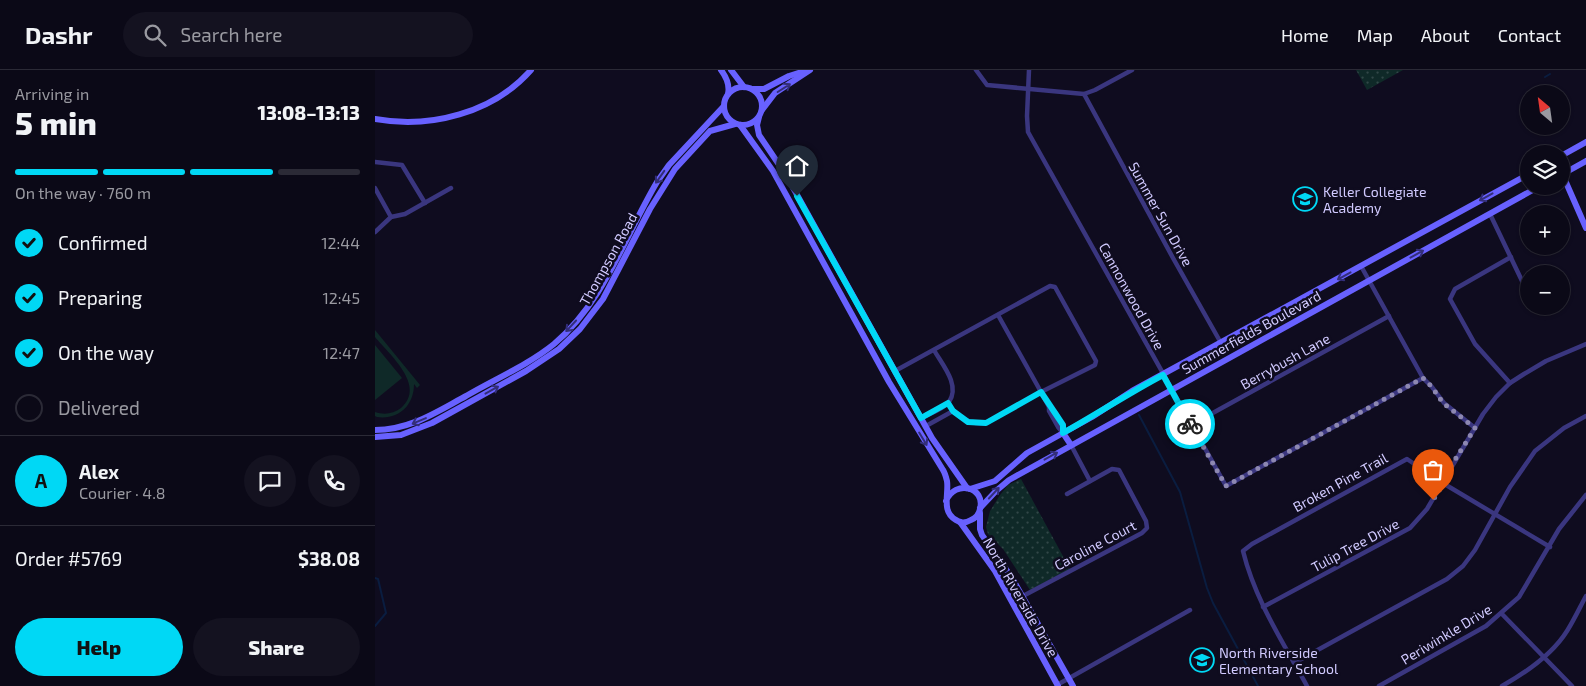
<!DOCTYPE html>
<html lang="en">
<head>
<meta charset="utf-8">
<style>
	body { margin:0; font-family:"Exo 2",sans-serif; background:#141220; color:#f1f3f6; height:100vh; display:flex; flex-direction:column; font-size:19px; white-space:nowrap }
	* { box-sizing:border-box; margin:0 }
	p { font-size:16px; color:#9a9aa1 }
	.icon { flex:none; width:28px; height:28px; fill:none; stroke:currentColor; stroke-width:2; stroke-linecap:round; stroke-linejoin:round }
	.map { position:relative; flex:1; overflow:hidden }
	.side { display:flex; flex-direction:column; background:#0b0917; width:375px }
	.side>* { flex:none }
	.needle { width:32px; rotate:331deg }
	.fabs { position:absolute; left:1145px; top:15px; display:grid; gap:10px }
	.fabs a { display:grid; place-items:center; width:50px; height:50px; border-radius:50%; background:#0b0917; box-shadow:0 1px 4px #0004,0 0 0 1px #2b2a36; font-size:25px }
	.pin { position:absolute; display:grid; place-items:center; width:42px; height:42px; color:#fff; margin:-51px -21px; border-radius:50% 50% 50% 0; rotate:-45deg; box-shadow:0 0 5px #0007 }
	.pin .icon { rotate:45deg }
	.courier { position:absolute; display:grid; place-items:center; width:50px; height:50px; margin:-25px; border:4px solid #00d8f5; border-radius:50%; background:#fff; color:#222; box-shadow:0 1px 6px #0007 }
	.overview em { font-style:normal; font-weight:800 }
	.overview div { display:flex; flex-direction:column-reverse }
	.overview { display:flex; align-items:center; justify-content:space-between; height:85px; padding:0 15px }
	h1 { font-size:32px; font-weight:800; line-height:38px }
	.bar { display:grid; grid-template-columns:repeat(4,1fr); gap:8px 5px; align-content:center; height:60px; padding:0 15px }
	.bar i { height:6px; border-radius:4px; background:#2b2a36 }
	.bar .selected { background:#00d8f5 }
	.bar p { grid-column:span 4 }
	.line { display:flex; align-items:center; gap:12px; padding:0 15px; border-top:1px solid #2b2a36 }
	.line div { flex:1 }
	.round { display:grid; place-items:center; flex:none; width:52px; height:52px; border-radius:26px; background:#141220 }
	ol { padding:0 15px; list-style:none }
	li { display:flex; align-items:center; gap:15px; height:55px }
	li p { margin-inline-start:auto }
	li .icon { padding:5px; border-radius:50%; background:#00d8f5; color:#111; stroke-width:4 }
	li:last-child { color:#9a9aa1 }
	li i { width:28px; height:28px; border:2px solid #2b2a36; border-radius:50% }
	.primary-button { display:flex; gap:10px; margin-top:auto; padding:10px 15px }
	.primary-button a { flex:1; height:58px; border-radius:30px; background:#00d8f5; color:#111; font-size:20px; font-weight:800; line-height:58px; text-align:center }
	.primary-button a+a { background:#141220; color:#f1f3f6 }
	header { display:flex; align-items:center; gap:30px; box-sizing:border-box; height:70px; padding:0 25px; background:#0b0917; border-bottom:1px solid #2b2a36 }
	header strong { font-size:24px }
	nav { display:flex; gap:28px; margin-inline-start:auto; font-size:18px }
	.search { width:350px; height:45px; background:#141220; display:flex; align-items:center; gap:12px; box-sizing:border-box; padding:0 18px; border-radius:28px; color:#9a9aa1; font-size:19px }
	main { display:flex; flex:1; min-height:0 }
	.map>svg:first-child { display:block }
	.grass { fill:url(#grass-dots) }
	.pitch { fill:#0f2928 }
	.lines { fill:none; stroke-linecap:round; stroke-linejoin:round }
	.stream { stroke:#0a1d40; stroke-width:2 }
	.street { stroke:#3a367f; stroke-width:4.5 }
	.secondary { stroke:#6861ff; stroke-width:6 }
	.oneway { stroke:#332e79 }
	.done { stroke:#8d88b1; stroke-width:5; stroke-dasharray:0 9 }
	.route { stroke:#00d8f5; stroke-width:6 }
	.labels { text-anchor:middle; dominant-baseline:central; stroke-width:5; stroke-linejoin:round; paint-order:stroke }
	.poi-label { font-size:14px; fill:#d1caff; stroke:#0f0c1f; text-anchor:start }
	.street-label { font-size:14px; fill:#d1caff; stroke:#0f0c1f }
</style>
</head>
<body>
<header>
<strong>Dashr</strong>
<div class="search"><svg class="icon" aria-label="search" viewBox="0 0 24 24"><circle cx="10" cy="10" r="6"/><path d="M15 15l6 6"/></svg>Search here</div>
<nav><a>Home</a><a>Map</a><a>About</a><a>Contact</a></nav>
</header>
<main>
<section class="side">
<div class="overview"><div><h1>5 min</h1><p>Arriving in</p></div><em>13:08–13:13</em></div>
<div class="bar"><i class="selected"></i><i class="selected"></i><i class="selected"></i><i></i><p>On the way · 760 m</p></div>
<ol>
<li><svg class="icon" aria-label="check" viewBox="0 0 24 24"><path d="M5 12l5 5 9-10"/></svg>Confirmed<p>12:44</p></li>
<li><svg class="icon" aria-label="check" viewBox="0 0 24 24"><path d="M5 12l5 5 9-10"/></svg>Preparing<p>12:45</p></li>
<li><svg class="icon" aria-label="check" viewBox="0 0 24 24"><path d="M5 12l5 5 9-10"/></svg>On the way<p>12:47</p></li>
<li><i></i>Delivered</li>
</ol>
<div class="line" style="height:90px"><b class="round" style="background:#00d8f5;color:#111">A</b><div><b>Alex</b><p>Courier · 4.8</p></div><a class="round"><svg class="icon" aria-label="chat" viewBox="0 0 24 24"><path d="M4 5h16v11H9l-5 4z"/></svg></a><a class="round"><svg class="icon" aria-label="phone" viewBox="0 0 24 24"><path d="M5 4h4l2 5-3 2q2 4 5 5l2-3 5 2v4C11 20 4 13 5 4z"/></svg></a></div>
<div class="line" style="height:65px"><div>Order #5769</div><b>$38.08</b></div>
<div class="primary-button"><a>Help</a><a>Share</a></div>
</section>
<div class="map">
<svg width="1211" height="616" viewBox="0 0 1211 616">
	<defs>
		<pattern id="grass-dots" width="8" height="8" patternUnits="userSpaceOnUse" patternTransform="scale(1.25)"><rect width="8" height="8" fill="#0f2928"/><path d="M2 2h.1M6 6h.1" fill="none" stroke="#314748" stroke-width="1.8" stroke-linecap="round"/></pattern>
	</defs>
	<rect width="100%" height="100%" fill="#0f0c1f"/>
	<g class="grass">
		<polygon points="981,0 1028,0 992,20"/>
		<polygon points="646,409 695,499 655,520 628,479 613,464 611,457 615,441 625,425 633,415"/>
	</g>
	<g class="pitch">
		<path d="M0 260 45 315 42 318 39 314C39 336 23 350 2 347L0 346V342C9 345 18 344 26 338 52 316 14 284 0 267Z"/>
		<polygon points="0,275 27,308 0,330"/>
	</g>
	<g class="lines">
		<g class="stream">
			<polyline points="1170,7 1175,4"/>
			<polyline points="764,345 805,422 832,518 838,533 883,616"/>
			<polyline points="0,508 3,509 4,513 11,543 0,556"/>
		</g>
		<g class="street">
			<polyline points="601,0 612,15 709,24 720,20 757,0"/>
			<polyline points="654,0 652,46 653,62 851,416 1048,308"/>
			<polyline points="709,24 798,188 846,273"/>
			<polyline points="0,92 27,95 50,133"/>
			<polyline points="0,118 16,147"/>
			<polyline points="1115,144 1148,213 1152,226"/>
			<polyline points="0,162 16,147 30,144 76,118"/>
			<polyline points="986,196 1048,308 1057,317 1069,333 1100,358"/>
			<polyline points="520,301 675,216 680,217 721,291 720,295 666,322 674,337 674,341 683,357 688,363"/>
			<polyline points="1135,313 1100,274 1075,229 1080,219 1136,187"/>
			<path d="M573 333C582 348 594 355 611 353L666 322 623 245"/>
			<path d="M674 337C683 341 687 354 688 363"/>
			<path d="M546 348C554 344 569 339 574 332 586 315 566 293 559 280"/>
			<polyline points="816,355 1014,246"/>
			<polyline points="551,356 578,341"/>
			<polyline points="696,375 715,411"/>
			<polyline points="648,526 767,463 772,458 771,451 744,400 737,399 692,424"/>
			<polyline points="888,537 1035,458 1052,439 1108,344 1121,327 1135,313 1149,304 1171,291 1211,274"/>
			<polyline points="1127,544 1197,616"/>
			<polyline points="919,593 1072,509 1088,496 1100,480 1135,417 1160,381 1189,358 1211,346"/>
			<polyline points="682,615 815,540"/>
			<path d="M932 616C908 572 880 530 868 481L877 474 1032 389 1066 412 1175 477"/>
			<polyline points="1004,616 1111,556 1144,527 1184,459 1211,425"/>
			<path d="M1127 616C1152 602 1177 585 1192 561 1199 550 1205 537 1211 526"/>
		</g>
		<g class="secondary">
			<path d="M346 0C352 8 355 15 353 24"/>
			<polyline points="356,0 369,17"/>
			<circle cx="368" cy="36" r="19"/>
			<polyline points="378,19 389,19 414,6 430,1"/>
			<polyline points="387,40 400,23 435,0"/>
			<polyline points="384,47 382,55 384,65 411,105 557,368 592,418"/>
			<path d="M0 49C55 59 118 43 156 0"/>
			<path d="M365 55 398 101 514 312 568 400C570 403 571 407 572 411 574 424 566 442 581 450 585 453 591 453 596 450 601 448 604 444 605 439 611 417 580 409 571 431"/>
			<polyline points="1186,86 1211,72"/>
			<polyline points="1186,101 1211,158"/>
			<polyline points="1186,105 1211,91"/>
			<path d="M0 360C35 360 61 342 91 326 120 309 153 295 179 274 229 232 250 166 282 112L294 95 349 36"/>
			<polyline points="688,363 696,375"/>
			<polyline points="0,367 26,365 57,353 151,301 184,279 205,259 228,229 275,139 300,99 335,61 360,54"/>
			<polyline points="595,419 620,411 652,383 717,347 757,321 1154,104"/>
			<polyline points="605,438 621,421 634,410 1165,116"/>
			<polyline points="605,443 605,459 607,465 637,508 698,616"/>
			<polyline points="585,452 620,501 683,616"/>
		</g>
	</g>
	<defs><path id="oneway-shaft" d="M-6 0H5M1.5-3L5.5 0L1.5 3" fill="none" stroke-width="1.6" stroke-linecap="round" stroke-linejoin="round" transform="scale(1.25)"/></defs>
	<g class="oneway">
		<use href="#oneway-shaft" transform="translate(409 18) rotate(-32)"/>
		<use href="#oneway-shaft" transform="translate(285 107) rotate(125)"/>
		<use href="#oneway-shaft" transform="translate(1111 127) rotate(151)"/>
		<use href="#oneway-shaft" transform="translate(1042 184) rotate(-29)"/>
		<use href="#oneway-shaft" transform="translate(969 206) rotate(151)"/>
		<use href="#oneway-shaft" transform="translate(196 256) rotate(133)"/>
		<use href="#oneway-shaft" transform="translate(117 320) rotate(-29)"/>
		<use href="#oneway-shaft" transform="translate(44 351) rotate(157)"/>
		<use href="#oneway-shaft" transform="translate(548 369) rotate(59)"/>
		<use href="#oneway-shaft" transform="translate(676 386) rotate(-29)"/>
		<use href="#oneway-shaft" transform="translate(619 423) rotate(-47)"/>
	</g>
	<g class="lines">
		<polyline class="done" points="815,354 851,416 1048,308 1057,317 1068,333 1100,358 1066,412 1064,421 1058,430"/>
		<path class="route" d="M422 126 546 348 573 333 578 341 593 352 611 353 666 322 688 355V363C722 344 754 323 788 305L815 354"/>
	</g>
	<defs>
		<g id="school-ring" transform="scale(1.25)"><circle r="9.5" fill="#0f0c1f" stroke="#00d8f5" stroke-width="1.5"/><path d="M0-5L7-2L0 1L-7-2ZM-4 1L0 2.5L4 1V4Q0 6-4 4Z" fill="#00d8f5"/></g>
	</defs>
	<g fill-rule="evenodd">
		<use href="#school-ring" x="930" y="129"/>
		<use href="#school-ring" x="827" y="590"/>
	</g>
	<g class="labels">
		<g class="poi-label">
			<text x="948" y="121">Keller Collegiate<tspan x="948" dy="16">Academy</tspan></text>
			<text x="844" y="582">North Riverside<tspan x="844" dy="16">Elementary School</tspan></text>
		</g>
		<g class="street-label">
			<text transform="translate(786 144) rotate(61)">Summer Sun Drive</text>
			<text transform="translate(233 189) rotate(-61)">Thompson Road</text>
			<text transform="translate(757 226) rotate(61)">Cannonwood Drive</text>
			<text transform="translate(876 262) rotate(-29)">Summerfields Boulevard</text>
			<text transform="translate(910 291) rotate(-29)">Berrybush Lane</text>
			<text transform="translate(965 412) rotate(-29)">Broken Pine Trail</text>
			<text transform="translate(720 475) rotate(-28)">Caroline Court</text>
			<text transform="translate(980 475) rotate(-28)">Tulip Tree Drive</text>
			<text transform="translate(646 527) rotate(60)">North Riverside Drive</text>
			<text transform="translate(1071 564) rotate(-31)">Periwinkle Drive</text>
		</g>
	</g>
</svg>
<div class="fabs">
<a><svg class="needle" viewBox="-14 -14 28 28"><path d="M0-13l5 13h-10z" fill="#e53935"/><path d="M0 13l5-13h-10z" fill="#9a9aa1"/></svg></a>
<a><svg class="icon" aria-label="layers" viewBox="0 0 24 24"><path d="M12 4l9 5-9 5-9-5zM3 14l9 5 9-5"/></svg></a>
<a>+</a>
<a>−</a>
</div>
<div class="pin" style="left:1058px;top:430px;background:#ea580c"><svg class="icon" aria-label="bag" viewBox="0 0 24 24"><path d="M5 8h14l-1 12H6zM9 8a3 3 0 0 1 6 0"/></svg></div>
<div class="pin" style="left:422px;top:126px;background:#1f2937"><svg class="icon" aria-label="home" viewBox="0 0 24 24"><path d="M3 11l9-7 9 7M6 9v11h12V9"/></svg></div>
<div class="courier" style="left:815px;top:354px"><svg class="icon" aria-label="bike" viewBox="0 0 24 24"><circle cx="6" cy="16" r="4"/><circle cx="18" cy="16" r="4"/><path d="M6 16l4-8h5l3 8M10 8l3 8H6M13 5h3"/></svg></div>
</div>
</main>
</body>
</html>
